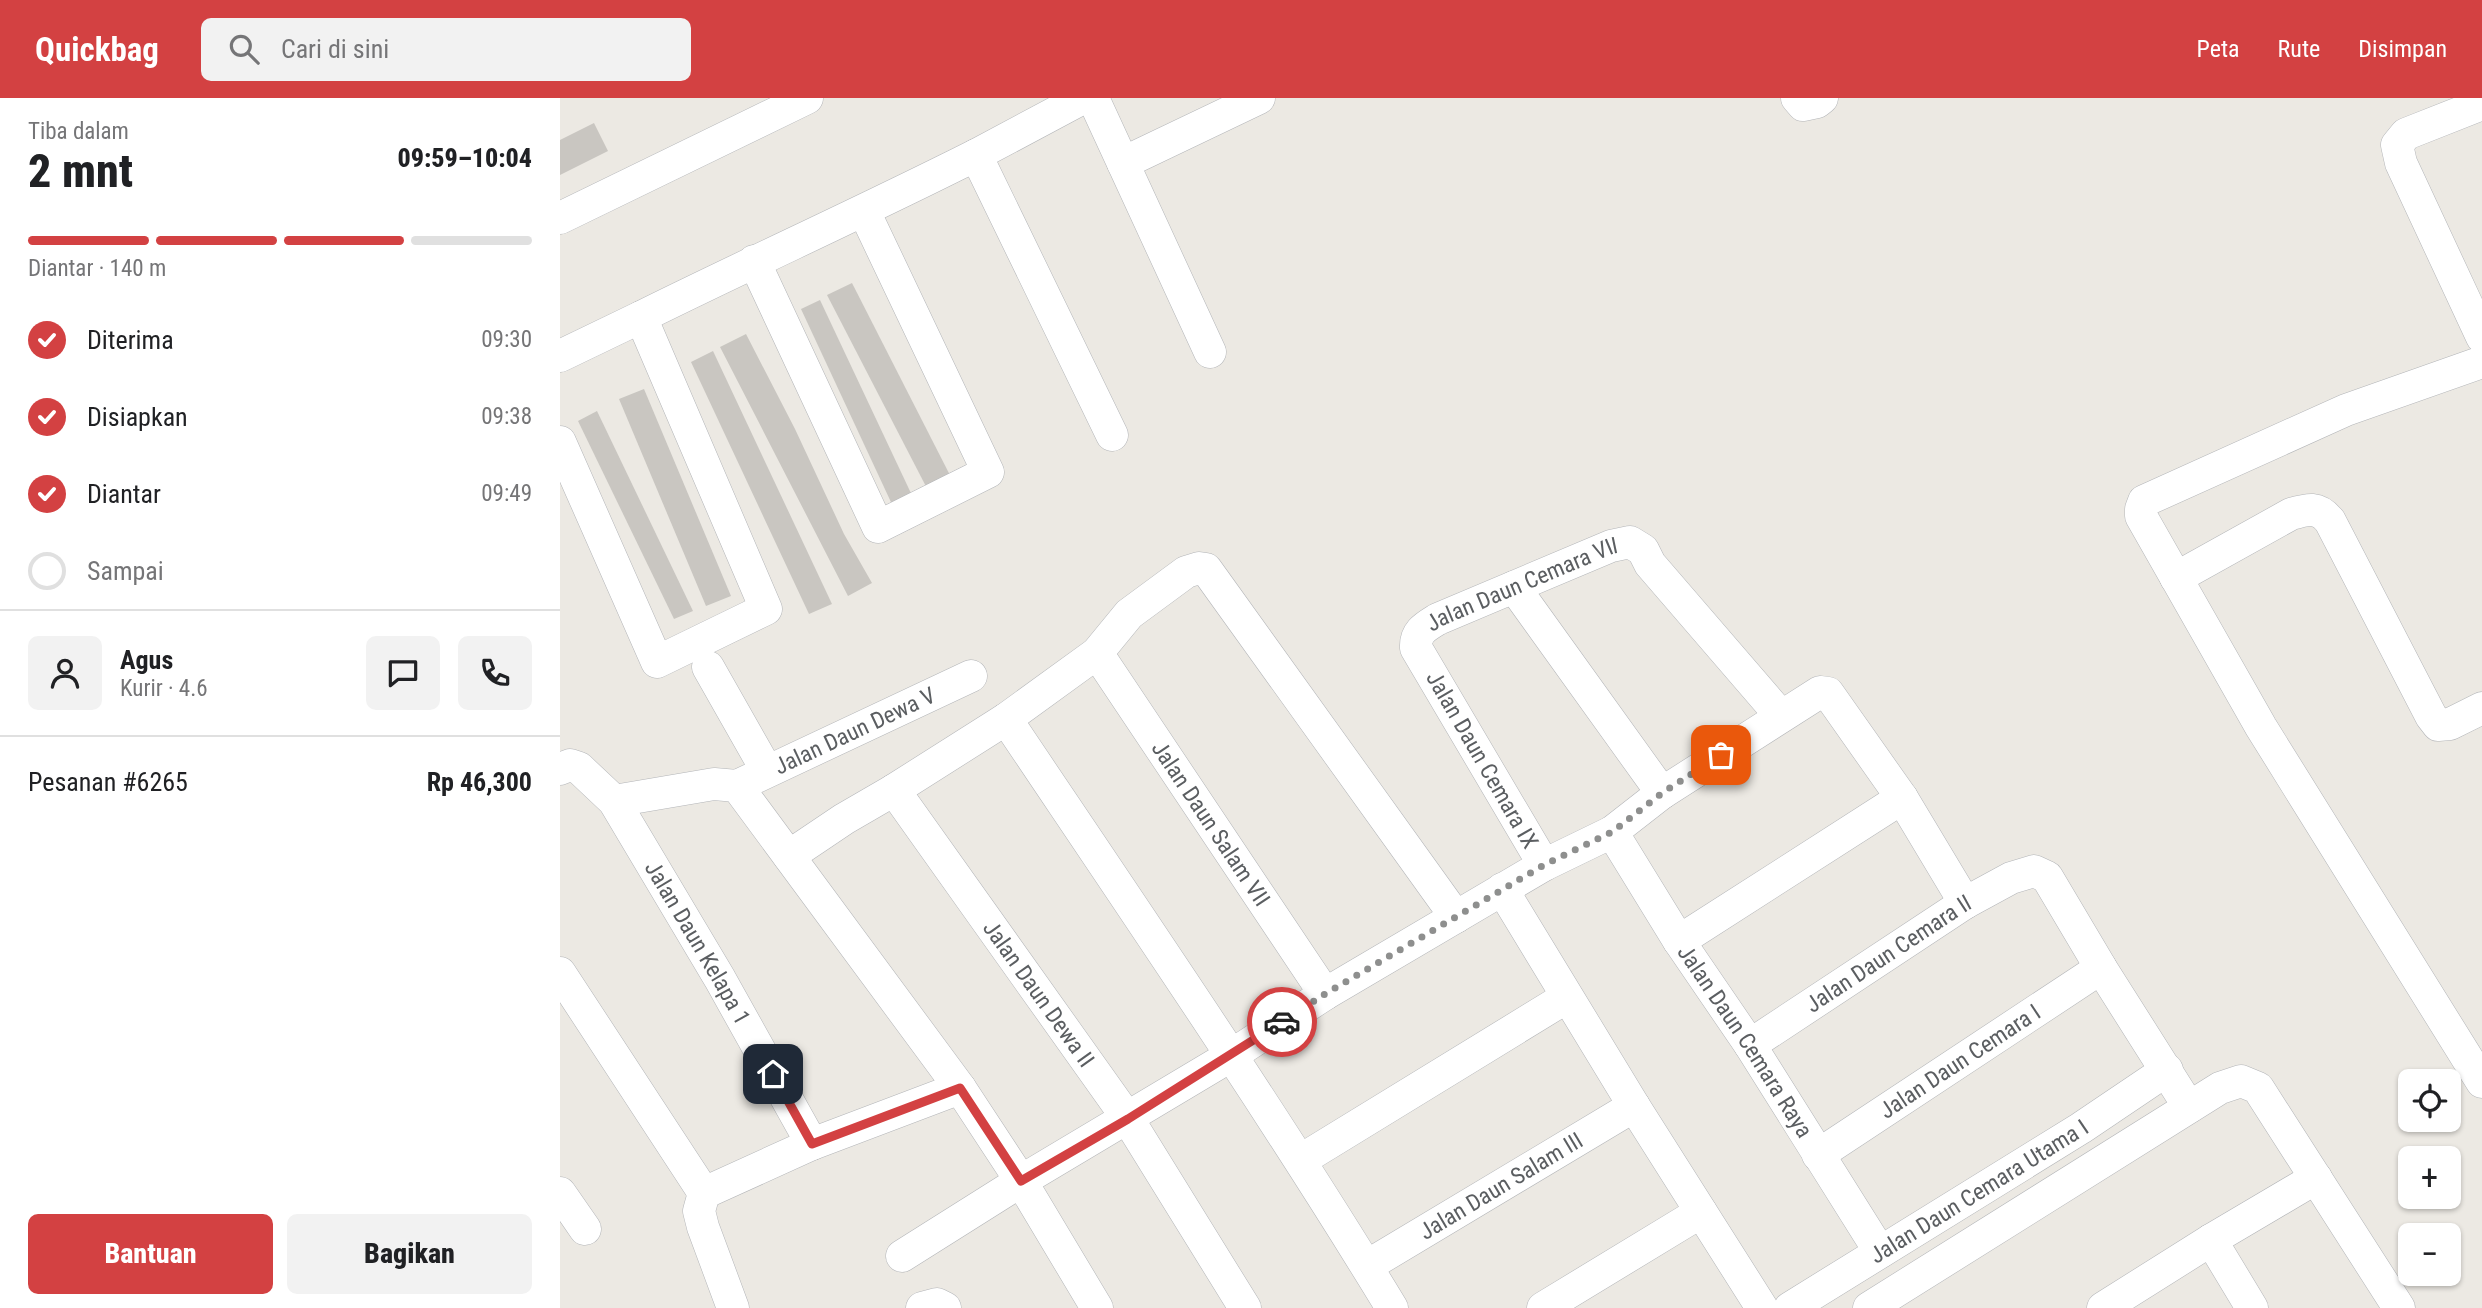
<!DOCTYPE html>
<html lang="id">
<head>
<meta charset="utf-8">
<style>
	body { margin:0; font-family:"Roboto Condensed",sans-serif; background:#f2f2f2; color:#202124; height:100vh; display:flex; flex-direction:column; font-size:26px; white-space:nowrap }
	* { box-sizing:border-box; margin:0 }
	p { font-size:23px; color:#757577 }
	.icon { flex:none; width:38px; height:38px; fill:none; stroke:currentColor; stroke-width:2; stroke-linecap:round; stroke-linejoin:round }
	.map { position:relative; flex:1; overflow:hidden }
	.details { display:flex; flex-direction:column; background:#fff; width:560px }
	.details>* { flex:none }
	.buttons { position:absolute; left:1838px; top:971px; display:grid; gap:14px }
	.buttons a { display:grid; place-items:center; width:63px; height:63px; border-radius:10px; background:#fff; box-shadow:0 2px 5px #0004; font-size:35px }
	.pin { position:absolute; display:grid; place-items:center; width:60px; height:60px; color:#fff; margin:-30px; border-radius:14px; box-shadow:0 4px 10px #0006 }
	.courier { position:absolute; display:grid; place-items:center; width:70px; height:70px; margin:-35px; border:5px solid #d34142; border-radius:50%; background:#fff; color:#222; box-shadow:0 2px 9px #0007 }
	.overview em { font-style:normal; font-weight:800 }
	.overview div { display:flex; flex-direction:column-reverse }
	.overview { display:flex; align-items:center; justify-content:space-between; height:119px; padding:0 28px }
	h1 { font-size:46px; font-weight:800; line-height:52px }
	.bar { display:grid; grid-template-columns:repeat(4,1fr); gap:10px 7px; align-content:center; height:84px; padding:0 28px }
	.bar i { height:9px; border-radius:5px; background:#e0e0e0 }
	.bar .on { background:#d34142 }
	.bar p { grid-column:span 4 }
	.line { display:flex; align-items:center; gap:18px; padding:0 28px; border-top:2px solid #e0e0e0 }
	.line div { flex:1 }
	.round { display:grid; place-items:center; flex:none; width:74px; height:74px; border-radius:10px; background:#f2f2f2 }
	ol { padding:0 28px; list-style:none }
	li { display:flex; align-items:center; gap:21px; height:77px }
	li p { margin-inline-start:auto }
	li .icon { padding:7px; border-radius:50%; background:#d34142; color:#fff; stroke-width:4 }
	li:last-child { color:#757577 }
	li i { width:38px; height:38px; border:4px solid #e0e0e0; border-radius:50% }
	.cta { display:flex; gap:14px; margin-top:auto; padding:14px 28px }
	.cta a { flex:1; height:80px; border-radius:10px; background:#d34142; color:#fff; font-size:28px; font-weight:800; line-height:80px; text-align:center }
	.cta a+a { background:#f2f2f2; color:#202124 }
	header { display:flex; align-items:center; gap:42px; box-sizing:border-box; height:98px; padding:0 35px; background:#d34142; color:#fff }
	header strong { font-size:33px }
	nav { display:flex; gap:38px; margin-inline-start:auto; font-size:24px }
	.search { width:490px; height:63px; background:#f2f2f2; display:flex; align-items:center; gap:18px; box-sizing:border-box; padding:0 24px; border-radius:10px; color:#757577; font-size:26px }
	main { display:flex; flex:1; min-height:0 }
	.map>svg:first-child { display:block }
	.building { fill:#c9c6c1 }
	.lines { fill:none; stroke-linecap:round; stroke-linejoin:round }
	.street-casing { stroke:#b3b5b8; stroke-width:33 }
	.street { stroke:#fff; stroke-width:32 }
	.done { stroke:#8e8f8e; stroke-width:7; stroke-dasharray:0 12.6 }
	.route { stroke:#d34142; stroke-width:9 }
	.labels { text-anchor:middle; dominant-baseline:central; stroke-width:7; stroke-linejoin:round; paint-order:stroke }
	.street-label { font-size:23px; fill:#5b5e61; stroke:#fff }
</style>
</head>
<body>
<header>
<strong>Quickbag</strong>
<div class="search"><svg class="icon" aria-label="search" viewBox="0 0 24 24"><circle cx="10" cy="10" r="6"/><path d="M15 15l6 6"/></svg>Cari di sini</div>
<nav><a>Peta</a><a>Rute</a><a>Disimpan</a></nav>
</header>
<main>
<section class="details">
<div class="overview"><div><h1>2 mnt</h1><p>Tiba dalam</p></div><em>09:59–10:04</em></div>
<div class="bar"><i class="on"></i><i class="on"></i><i class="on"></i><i></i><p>Diantar · 140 m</p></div>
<ol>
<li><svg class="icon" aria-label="check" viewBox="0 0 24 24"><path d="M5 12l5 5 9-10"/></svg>Diterima<p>09:30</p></li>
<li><svg class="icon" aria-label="check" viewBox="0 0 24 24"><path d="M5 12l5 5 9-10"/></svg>Disiapkan<p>09:38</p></li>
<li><svg class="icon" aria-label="check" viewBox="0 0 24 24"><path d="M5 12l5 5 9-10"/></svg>Diantar<p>09:49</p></li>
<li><i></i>Sampai</li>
</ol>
<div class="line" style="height:126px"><a class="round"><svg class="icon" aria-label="person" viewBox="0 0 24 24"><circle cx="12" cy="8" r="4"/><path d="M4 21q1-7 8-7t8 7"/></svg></a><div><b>Agus</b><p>Kurir · 4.6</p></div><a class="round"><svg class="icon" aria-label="chat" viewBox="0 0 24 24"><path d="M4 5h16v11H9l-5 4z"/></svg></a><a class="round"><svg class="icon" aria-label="phone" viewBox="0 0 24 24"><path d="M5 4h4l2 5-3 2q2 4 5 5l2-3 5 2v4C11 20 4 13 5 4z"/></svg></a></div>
<div class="line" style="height:91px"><div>Pesanan #6265</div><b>Rp 46,300</b></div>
<div class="cta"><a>Bantuan</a><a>Bagikan</a></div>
</section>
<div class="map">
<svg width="1922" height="1210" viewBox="0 0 1922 1210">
	<rect width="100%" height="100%" fill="#ece9e3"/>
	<g class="building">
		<polygon points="34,25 48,53 0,77 0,42"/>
		<polygon points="292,185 396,389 373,402 267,197"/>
		<polygon points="260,202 357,408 337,417 241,211"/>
		<polygon points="186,236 235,331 284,436 312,485 288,498 160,249"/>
		<polygon points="153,253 272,506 249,516 131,264"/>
		<polygon points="84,291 171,498 146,508 59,301"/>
		<polygon points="37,313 133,513 114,521 18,323"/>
	</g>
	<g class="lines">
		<g class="street-casing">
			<g id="street">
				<polyline points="533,0 650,254"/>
				<polyline points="1237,0 1243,7 1257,4 1262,0"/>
				<polyline points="1922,6 1846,36 1837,47 1841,65 1922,239"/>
				<polyline points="416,57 523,0"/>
				<polyline points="563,65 699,0"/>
				<polyline points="0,120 247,0"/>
				<polyline points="194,163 318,429 428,374 304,113"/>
				<path d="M81 219C192 164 305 113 416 57L552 337"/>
				<polyline points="0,258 81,219 206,511 97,564 0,344"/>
				<polyline points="1922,264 1786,312 1584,403 1581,411 1581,418 1701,629 1922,984"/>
				<path d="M1616 480 1731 416C1748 411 1758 408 1770 423L1871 618 1878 627 1890 626 1922 610"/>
				<polyline points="954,489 1102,695"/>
				<path id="s1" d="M537 555 765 896"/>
				<polyline points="148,569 207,673"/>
				<path d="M446 621C577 816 710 1010 832 1210"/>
				<path id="s2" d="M0 671 10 667 19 670 54 703 160 881 252 1046"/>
				<path id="s3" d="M177 688 411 578"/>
				<polyline points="334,692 446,621 537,555 569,516 626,474 639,470 646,471 896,819"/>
				<polyline points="54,703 154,686 177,688 400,990 461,1083 537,1210"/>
				<path id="s4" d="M1052 734 1119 843 1190 947 1320 1154"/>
				<path id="s5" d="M229 758 284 721 334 692 568 1021 685 1210"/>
				<path id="s6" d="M984 767 856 550C855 534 865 529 878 521L1051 448 1070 444 1083 452 1090 466 1221 618"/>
				<polyline points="942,791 1074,1008 1202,1210"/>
				<polyline points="1119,843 1342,700"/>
				<polyline points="0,875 144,1095"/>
				<path id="s7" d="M1190 947 1405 805 1451 780 1474 773 1487 779 1541 870 1629 1009"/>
				<path id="s8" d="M1258 1057 1541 870"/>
				<polyline points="741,1062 1007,899"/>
				<polyline points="0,1095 25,1131"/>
				<polyline points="1651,1142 1692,1210"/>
				<polyline points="342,1158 461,1083 672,957 765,896 984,767 1052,734 1102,695 1260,594 1268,595 1342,700 1405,805"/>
				<path id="s9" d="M807 1168 1074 1008"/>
				<polyline points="173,1210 143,1129 139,1113 144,1095 252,1046 400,990"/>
				<polyline points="362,1210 377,1206 385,1210"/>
				<polyline points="983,1210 1141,1114"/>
				<path id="s10" d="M1230 1210 1521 1030 1607 972"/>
				<polyline points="1309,1210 1660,990 1681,983 1698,990 1839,1210"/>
				<polyline points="1543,1210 1651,1142 1756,1080"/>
			</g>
		</g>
		<use href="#street" class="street"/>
	</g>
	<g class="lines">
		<polyline class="done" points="722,924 765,896 984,767 1052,734 1102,695 1161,657"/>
		<polyline class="route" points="213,976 252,1046 400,990 461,1083 568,1021 722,924"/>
	</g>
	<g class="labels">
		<g class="street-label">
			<text stroke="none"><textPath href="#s6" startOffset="382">Jalan Daun Cemara VII</textPath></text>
			<text stroke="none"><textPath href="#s3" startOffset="130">Jalan Daun Dewa V</textPath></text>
			<text transform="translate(922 662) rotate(60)">Jalan Daun Cemara IX</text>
			<text stroke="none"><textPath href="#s1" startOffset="205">Jalan Daun Salam VII</textPath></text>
			<text stroke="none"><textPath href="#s2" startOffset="233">Jalan Daun Kelapa 1</textPath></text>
			<text stroke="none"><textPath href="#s7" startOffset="166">Jalan Daun Cemara II</textPath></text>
			<text stroke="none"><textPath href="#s5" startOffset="374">Jalan Daun Dewa II</textPath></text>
			<text stroke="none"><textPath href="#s4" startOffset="248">Jalan Daun Cemara Raya</textPath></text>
			<text stroke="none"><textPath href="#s8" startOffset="170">Jalan Daun Cemara I</textPath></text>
			<text stroke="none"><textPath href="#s9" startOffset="156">Jalan Daun Salam III</textPath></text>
			<text stroke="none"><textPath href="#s10" startOffset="222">Jalan Daun Cemara Utama I</textPath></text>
		</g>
	</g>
</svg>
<div class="buttons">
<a><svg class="icon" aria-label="locate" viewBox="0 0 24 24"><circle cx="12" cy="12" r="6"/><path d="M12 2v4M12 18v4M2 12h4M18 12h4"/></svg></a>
<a>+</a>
<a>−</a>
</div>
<div class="pin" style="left:1161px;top:657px;background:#ea580c"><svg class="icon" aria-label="bag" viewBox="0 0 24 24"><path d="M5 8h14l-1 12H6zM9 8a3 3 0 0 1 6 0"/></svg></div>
<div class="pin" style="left:213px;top:976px;background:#1f2937"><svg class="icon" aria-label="home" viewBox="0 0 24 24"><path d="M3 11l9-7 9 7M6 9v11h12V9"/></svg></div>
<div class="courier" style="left:722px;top:924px"><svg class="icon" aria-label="car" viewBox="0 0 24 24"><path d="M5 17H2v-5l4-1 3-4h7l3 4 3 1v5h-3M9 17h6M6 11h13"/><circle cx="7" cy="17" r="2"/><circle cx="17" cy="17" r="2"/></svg></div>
</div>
</main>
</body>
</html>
